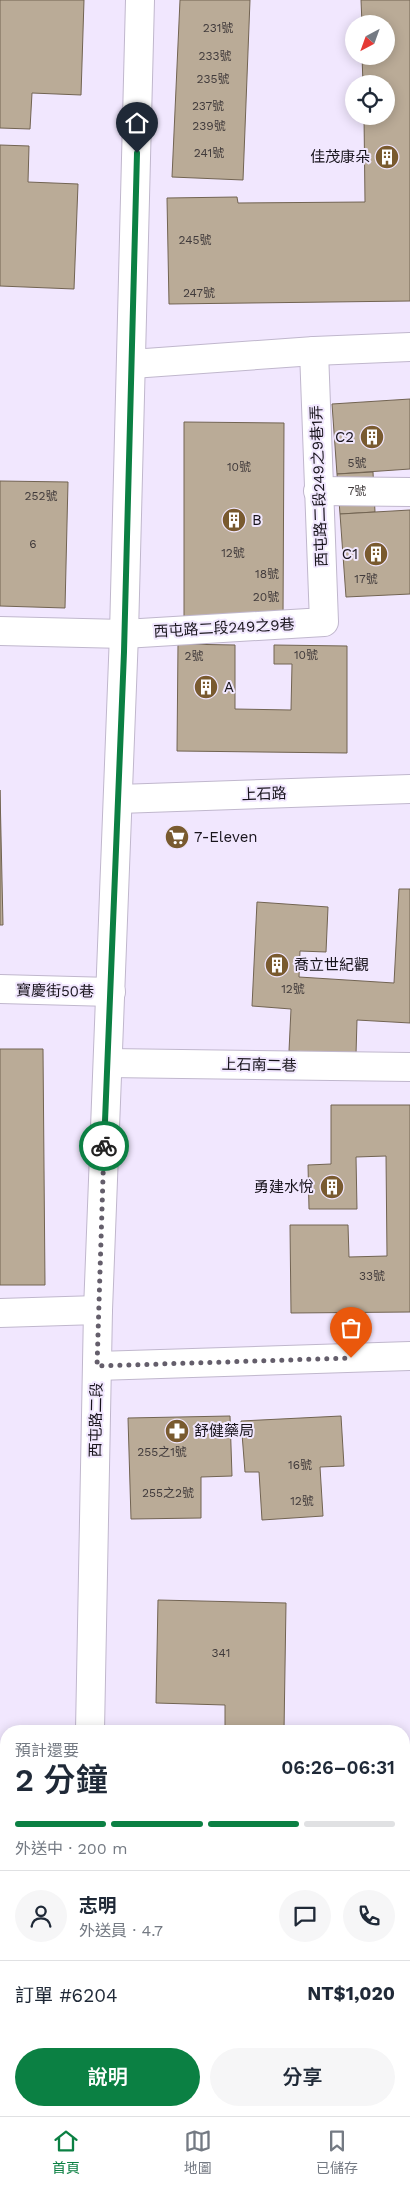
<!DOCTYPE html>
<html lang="zh-TW">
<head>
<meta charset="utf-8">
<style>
	body { margin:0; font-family:"Work Sans","Noto Sans TC",sans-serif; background:#f6f6f7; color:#1f2937; height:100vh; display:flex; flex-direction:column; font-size:19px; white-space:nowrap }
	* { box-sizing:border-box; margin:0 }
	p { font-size:16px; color:#747a83 }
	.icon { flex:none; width:28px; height:28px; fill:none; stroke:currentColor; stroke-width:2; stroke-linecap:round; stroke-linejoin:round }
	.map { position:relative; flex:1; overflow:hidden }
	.panel { position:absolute; left:0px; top:1725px; width:410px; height:391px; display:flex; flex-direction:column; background:#fff; border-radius:20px 20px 0 0; box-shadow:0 2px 12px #0003 }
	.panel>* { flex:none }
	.needle { width:32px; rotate:221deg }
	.tools { position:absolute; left:345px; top:15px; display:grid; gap:10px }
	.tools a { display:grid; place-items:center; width:50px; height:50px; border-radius:50%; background:#fff; box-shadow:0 2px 12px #0003; font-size:25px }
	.pin { position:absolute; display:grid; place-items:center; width:42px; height:42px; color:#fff; margin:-51px -21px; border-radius:50% 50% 50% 0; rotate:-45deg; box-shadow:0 0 5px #0007 }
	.pin .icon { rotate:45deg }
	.courier { position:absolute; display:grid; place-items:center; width:50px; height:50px; margin:-25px; border:4px solid #0b8043; border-radius:50%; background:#fff; color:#222; box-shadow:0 1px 6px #0007 }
	.headline em { font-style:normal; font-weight:600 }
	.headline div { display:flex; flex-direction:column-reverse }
	.headline { display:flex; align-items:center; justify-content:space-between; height:85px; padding:0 15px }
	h1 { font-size:32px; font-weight:600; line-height:38px }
	.bar { display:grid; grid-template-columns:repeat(4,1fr); gap:8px 5px; align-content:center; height:60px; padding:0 15px }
	.bar i { height:6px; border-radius:4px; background:#e0e1e3 }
	.bar .current { background:#0b8043 }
	.bar p { grid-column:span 4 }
	.line { display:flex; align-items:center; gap:12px; padding:0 15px; border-top:1px solid #e0e1e3 }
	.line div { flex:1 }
	.round { display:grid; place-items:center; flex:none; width:52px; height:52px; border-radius:26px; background:#f6f6f7 }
	.primary-button { display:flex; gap:10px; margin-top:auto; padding:10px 15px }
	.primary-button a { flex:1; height:58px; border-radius:30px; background:#0b8043; color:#fff; font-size:20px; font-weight:600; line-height:58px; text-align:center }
	.primary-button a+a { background:#f6f6f7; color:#1f2937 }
	.dock { display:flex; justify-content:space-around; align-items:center; height:70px; border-top:1px solid #e0e1e3; background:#fff; font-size:14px; color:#747a83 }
	.dock a { display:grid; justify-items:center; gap:2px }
	.dock .current { color:#0b8043 }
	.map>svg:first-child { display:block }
	.building { fill:#baab97; stroke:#726452 }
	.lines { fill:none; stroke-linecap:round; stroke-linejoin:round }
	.minor-casing { stroke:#c0b7cd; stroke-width:30 }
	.minor { stroke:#fff; stroke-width:28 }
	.done { stroke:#645e6b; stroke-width:5; stroke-dasharray:0 9 }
	.route { stroke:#0b8043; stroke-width:6 }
	.labels { text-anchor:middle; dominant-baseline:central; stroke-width:4; stroke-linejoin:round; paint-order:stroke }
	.number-label { font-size:12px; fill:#403a3b }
	.poi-label { font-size:15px; fill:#18141c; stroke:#f1e7fe; text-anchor:start }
	.street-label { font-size:15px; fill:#18141c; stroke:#f1e7fe }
</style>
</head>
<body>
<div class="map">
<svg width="410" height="2116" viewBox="0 0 410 2116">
	<rect width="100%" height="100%" fill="#f1e7fe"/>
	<g class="building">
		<polygon points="0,0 84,0 81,95 32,93 30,129 0,128"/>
		<polygon points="180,0 250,0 243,180 172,177"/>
		<polygon points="361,0 410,0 410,301 169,304 167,198 237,197 238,203 365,202 364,116 386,116 386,84 363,84 362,56 386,56 386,24 362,24"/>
		<polygon points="0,145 29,146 28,182 78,184 74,289 0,286"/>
		<polygon points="410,399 410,469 337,474 332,404"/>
		<polygon points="184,422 284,423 283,618 184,617"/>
		<polygon points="373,472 375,512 340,514 337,474"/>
		<polygon points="0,481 68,482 65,608 0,606"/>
		<polygon points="410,510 410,594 346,597 340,514"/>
		<polygon points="178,644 235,645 235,709 291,710 292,664 274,664 274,645 347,646 347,753 177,751"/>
		<polygon points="0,790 3,925 0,925"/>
		<polygon points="399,889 410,889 410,1023 357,1020 356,1054 289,1051 291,1009 252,1006 257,902 328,907 326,952 300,951 299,977 394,983"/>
		<polygon points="0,1049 43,1049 45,1285 0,1285"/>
		<polygon points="331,1105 410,1105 410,1312 291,1313 290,1225 348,1225 349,1257 387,1256 386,1156 356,1157 357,1209 309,1209 308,1165 331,1164"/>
		<polygon points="230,1416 232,1476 201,1477 201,1518 131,1519 128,1418"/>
		<polygon points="341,1416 344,1466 320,1467 323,1516 262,1520 259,1472 245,1472 241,1421"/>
		<polygon points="158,1600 286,1603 284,1731 225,1731 225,1705 156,1703"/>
		<rect x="404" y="1910" width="6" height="133"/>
		<polygon points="0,2082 6,2082 6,2110 38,2110 38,2116 0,2116"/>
		<polygon points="141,2110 399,2110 398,2116 185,2116 141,2115"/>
	</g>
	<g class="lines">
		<g class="minor-casing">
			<g id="minor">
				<polyline points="132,364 314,351 410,347"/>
				<polyline points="318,491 410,492"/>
				<polyline points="0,631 124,634 324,622 314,351"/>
				<polyline points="119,799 410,789"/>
				<polyline points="0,989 111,992"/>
				<polyline points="108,1063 410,1067"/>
				<polyline points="0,1313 98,1310"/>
				<polyline points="97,1366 410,1356"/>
				<polyline points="90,1731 98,1310 124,634 140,0"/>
				<polyline points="404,1783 410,1783"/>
				<polyline points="0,1785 6,1786"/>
				<polyline points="404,1831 410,1831"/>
				<polyline points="0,1835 6,1835"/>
				<polyline points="75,2116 75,2110"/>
			</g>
		</g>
		<use href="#minor" class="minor"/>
	</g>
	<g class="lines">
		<polyline class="done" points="104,1146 97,1366 351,1358"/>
		<polyline class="route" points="104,1146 124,652 137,153"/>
	</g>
	<defs>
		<g id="building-disc" transform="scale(1.25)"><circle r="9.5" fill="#795a2f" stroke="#f1e7fe"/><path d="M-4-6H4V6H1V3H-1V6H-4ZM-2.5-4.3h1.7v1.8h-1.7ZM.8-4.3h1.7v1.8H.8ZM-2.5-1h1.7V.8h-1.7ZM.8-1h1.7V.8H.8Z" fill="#fff"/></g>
		<g id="supermarket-disc" transform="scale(1.25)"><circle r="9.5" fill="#795a2f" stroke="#f1e7fe"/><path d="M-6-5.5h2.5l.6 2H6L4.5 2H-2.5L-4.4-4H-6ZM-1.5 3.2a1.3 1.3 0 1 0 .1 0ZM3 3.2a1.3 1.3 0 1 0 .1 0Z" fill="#fff"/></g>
		<g id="pharmacy-disc" transform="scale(1.25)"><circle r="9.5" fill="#795a2f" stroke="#f1e7fe"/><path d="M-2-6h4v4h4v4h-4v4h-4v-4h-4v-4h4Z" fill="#fff"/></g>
	</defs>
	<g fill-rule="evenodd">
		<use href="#building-disc" x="387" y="157"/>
		<use href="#building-disc" x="372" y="437"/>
		<use href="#building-disc" x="234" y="520"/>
		<use href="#building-disc" x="376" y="554"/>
		<use href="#building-disc" x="206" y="687"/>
		<use href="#supermarket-disc" x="177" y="837"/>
		<use href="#building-disc" x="277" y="965"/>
		<use href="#building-disc" x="332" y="1187"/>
		<use href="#pharmacy-disc" x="177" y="1431"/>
	</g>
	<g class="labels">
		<g class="number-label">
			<text x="218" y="28">231號</text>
			<text x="215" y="56">233號</text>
			<text x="213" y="79">235號</text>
			<text x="208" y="106">237號</text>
			<text x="209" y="126">239號</text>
			<text x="209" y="153">241號</text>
			<text x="195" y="240">245號</text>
			<text x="199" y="293">247號</text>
			<text x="357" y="463">5號</text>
			<text x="239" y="467">10號</text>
			<text x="357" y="491">7號</text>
			<text x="41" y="496">252號</text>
			<text x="33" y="544">6</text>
			<text x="233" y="553">12號</text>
			<text x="267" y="574">18號</text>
			<text x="366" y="579">17號</text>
			<text x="266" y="597">20號</text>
			<text x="306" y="655">10號</text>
			<text x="194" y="656">2號</text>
			<text x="293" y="989">12號</text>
			<text x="372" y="1276">33號</text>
			<text x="162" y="1452">255之1號</text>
			<text x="300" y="1465">16號</text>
			<text x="168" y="1493">255之2號</text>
			<text x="302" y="1501">12號</text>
			<text x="221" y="1653">341</text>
		</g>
		<g class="poi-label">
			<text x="370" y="157" text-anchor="end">佳茂康朵</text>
			<text x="354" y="437" text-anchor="end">C2</text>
			<text x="252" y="520">B</text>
			<text x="358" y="554" text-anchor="end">C1</text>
			<text x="224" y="687">A</text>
			<text x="194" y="837">7-Eleven</text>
			<text x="294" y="965">喬立世紀觀</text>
			<text x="314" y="1187" text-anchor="end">勇建水悅</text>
			<text x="194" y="1431">舒健藥局</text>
		</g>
		<g class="street-label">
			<text transform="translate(319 486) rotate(-92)">西屯路二段249之9巷1弄</text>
			<text transform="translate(224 628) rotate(-3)">西屯路二段249之9巷</text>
			<text transform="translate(264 794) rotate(-2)">上石路</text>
			<text transform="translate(55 991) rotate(1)">寶慶街50巷</text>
			<text transform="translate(259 1065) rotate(1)">上石南二巷</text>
			<text transform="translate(96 1420) rotate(-89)">西屯路二段</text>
		</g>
	</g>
</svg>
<div class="tools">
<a><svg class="needle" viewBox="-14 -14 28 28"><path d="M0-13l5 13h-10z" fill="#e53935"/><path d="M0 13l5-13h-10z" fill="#747a83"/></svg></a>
<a><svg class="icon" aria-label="locate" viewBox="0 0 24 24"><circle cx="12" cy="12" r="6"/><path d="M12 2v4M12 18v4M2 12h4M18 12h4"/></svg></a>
</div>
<div class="pin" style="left:351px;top:1358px;background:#ea580c"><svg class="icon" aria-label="bag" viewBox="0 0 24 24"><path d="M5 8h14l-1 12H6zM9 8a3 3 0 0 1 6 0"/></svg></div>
<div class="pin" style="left:137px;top:153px;background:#1f2937"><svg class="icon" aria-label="home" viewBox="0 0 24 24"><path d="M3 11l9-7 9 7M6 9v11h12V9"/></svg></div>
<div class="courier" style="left:104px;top:1146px"><svg class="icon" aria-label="bike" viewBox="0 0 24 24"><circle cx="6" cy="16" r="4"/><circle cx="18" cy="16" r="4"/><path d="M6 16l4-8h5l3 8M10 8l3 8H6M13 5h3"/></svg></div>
<section class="panel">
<div class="headline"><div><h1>2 分鐘</h1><p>預計還要</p></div><em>06:26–06:31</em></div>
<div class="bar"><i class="current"></i><i class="current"></i><i class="current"></i><i></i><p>外送中 · 200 m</p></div>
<div class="line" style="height:90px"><a class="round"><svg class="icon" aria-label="person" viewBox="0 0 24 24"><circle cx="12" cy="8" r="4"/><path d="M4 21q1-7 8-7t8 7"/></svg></a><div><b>志明</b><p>外送員 · 4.7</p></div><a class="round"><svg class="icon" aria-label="chat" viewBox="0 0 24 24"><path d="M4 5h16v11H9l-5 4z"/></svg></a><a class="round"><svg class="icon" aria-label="phone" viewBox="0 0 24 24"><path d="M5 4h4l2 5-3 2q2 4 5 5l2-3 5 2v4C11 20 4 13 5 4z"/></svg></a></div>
<div class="line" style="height:65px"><div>訂單 #6204</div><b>NT$1,020</b></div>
<div class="primary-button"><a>說明</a><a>分享</a></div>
</section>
</div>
<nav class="dock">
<a class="current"><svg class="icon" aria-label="home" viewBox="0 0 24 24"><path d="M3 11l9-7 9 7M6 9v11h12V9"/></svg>首頁</a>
<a><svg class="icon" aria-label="map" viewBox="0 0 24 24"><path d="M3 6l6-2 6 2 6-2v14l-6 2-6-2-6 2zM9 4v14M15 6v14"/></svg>地圖</a>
<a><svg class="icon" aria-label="saved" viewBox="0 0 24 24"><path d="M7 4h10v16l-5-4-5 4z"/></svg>已儲存</a>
</nav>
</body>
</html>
